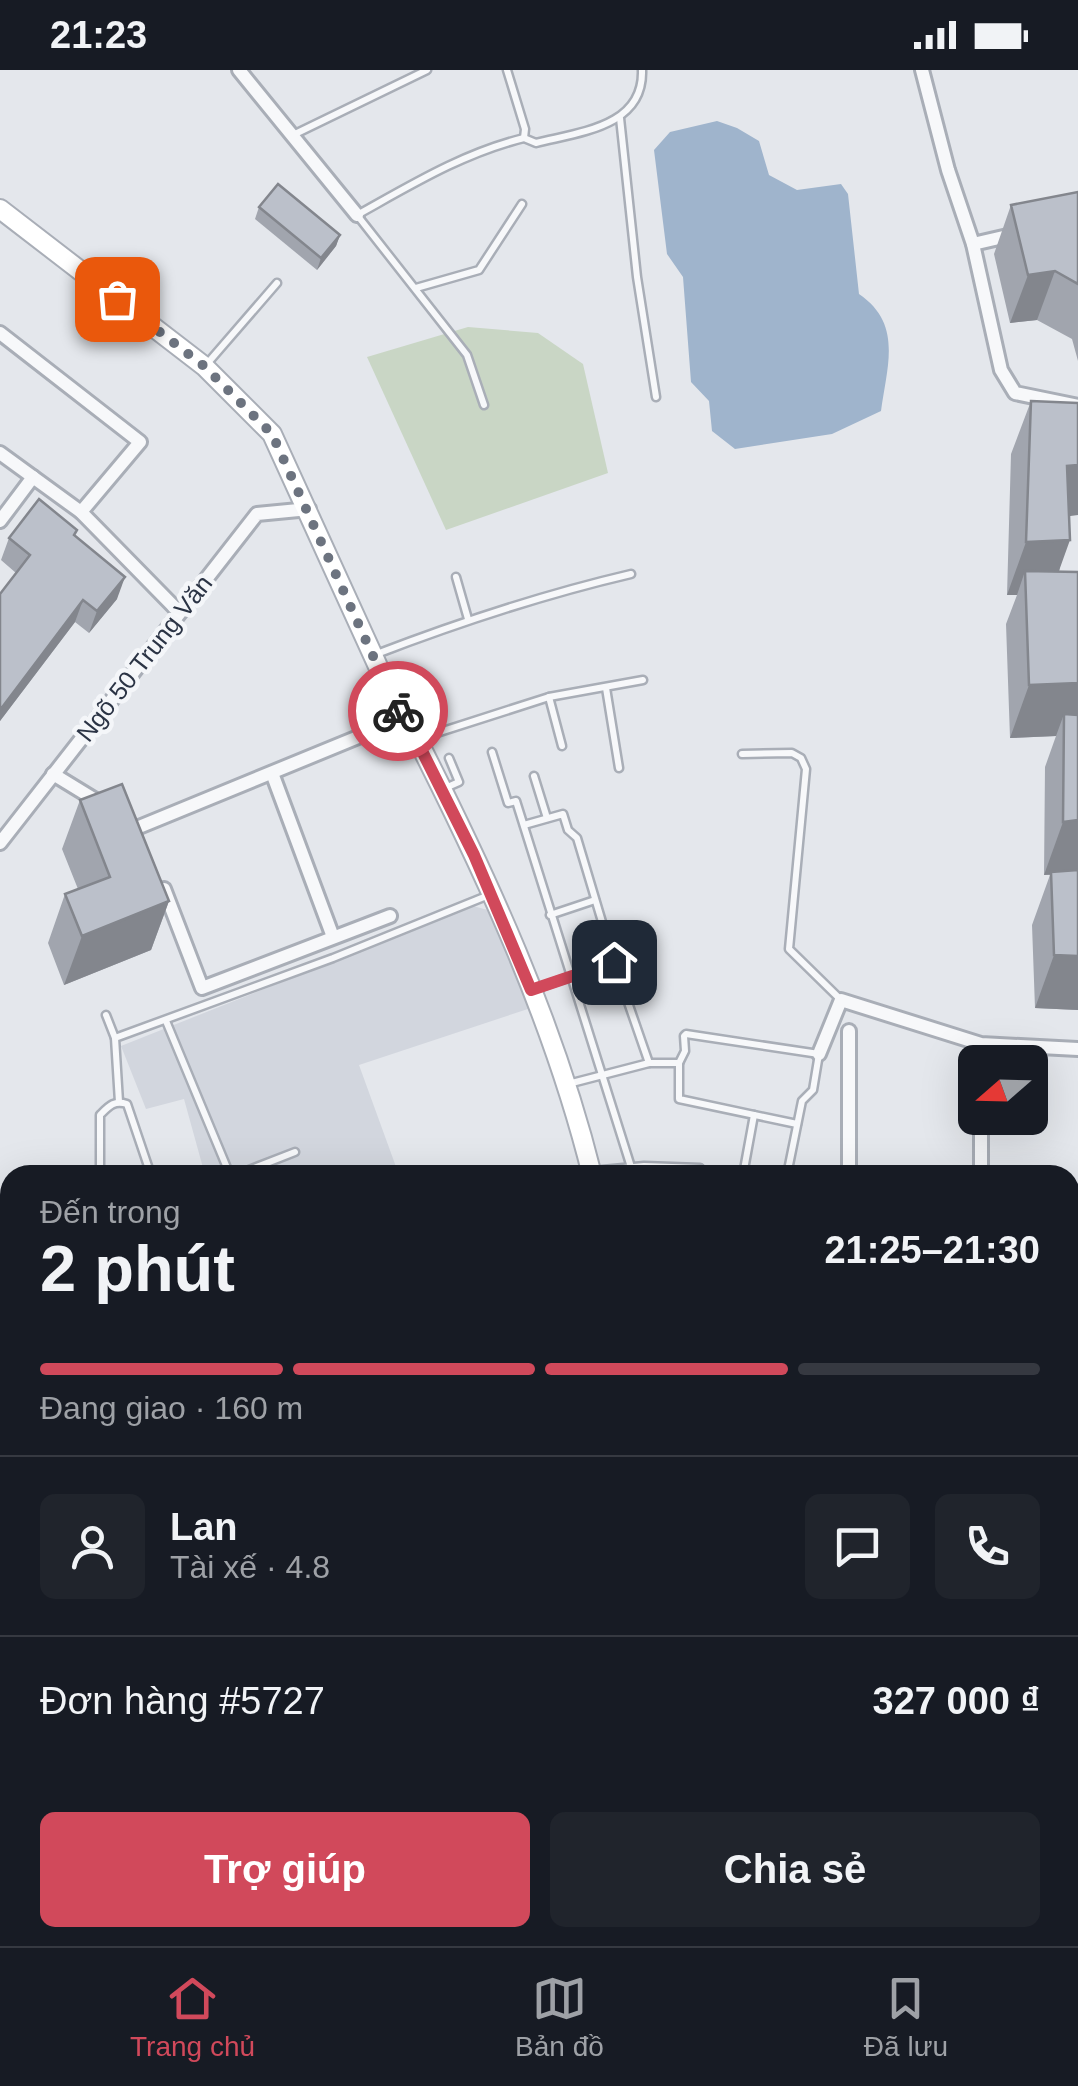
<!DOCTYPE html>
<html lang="vi">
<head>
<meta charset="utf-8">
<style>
	body { margin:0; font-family:Arial,sans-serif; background:#20242c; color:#f1f3f6; height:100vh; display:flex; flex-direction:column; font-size:38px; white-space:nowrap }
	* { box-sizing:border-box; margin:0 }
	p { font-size:32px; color:#9ea1a6 }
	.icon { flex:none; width:55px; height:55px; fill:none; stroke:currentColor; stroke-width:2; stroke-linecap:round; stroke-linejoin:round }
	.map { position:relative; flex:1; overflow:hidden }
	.side { position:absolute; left:0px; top:1095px; width:1080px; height:782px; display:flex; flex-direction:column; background:#171b24; border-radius:30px 30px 0 0; box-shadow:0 10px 40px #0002 }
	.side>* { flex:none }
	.needle { width:65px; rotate:250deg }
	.tools { position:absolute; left:958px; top:975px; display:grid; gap:20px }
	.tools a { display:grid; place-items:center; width:90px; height:90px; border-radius:15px; background:#171b24; box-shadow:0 10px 40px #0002; font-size:50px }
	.pin { position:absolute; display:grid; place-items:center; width:85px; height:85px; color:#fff; margin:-42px; border-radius:20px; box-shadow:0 5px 15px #0006 }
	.courier { position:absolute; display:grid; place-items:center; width:100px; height:100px; margin:-50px; border:8px solid #d1495b; border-radius:50%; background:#fff; color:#222; box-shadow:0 2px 12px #0007 }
	.head em { font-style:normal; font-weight:700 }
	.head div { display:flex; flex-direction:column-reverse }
	.head { display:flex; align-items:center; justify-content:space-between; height:170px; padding:0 40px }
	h1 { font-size:65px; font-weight:700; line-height:75px }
	.bar { display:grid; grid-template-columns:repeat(4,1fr); gap:15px 10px; align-content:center; height:120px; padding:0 40px }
	.bar i { height:12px; border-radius:8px; background:#363941 }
	.bar .on { background:#d1495b }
	.bar p { grid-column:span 4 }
	.line { display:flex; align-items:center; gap:25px; padding:0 40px; border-top:2px solid #363941 }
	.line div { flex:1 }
	.round { display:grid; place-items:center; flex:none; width:105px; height:105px; border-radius:15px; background:#20242c }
	.cta { display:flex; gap:20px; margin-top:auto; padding:20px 40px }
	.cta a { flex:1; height:115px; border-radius:15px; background:#d1495b; color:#fff; font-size:40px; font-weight:700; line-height:115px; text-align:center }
	.cta a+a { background:#20242c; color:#f1f3f6 }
	.status { display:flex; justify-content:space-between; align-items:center; height:70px; padding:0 50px; background:#171b24; direction:ltr }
	.status svg { height:28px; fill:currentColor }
	.menu { display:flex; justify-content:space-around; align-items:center; height:140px; border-top:2px solid #363941; background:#171b24; font-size:28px; color:#9ea1a6 }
	.menu a { display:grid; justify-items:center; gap:5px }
	.menu .on { color:#d1495b }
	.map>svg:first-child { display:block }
	.built { fill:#d2d6de }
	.green { fill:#c9d6c5 }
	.water { fill:#9fb4cc }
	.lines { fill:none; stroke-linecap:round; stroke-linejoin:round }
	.lane-casing { stroke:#a9aeb7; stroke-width:11 }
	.street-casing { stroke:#a9aeb7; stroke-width:18 }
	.secondary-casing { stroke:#a9aeb7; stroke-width:22 }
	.primary-casing { stroke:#a3abb8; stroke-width:25 }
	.lane { stroke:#f7f8fa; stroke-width:6 }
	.street { stroke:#f7f8fa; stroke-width:12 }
	.secondary { stroke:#fff; stroke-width:18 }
	.primary { stroke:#fff; stroke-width:20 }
	.wall { fill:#a1a5ae }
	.shaded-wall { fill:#83868d }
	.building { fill:#bbc0ca; stroke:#83868d; stroke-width:2.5 }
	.done { stroke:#6c737f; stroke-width:10; stroke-dasharray:0 18 }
	.route { stroke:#d1495b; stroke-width:12 }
	.labels { text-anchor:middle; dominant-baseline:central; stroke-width:9; stroke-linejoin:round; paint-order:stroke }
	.street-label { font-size:25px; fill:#2b3445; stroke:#f4f6f9 }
</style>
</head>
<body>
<div class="status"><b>21:23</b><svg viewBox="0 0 49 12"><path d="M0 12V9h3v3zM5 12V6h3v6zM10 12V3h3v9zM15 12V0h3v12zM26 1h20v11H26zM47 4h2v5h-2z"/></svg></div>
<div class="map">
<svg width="1078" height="1876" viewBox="0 0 1078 1876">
	<rect width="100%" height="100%" fill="#e4e7ec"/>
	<polygon class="built" points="473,836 495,842 531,938 359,995 399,1105 205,1105 184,1029 146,1039 121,976"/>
	<polygon class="green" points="468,257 538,263 583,294 608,403 446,460 367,287"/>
	<g class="water">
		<path d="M717 51 737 58 759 71 769 105 797 120 841 114 848 124 859 224C903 254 887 296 881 341L832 364 735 379 712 361 709 331 691 312 683 207 667 184 654 80 670 62Z"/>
		<polygon points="1078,1436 1078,1876 995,1876 997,1868 1070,1868 1070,1437"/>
	</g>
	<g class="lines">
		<g class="lane-casing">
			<g id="lane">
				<polyline points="507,0 525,59 524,68"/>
				<polyline points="620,48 637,207 656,327"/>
				<polyline points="293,65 427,0"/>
				<polyline points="416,218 479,200 522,134"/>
				<polyline points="206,295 277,213"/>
				<path d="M484 335 467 285 357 145C411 115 463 83 524 68L536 73C579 62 644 57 642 0"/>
				<polyline points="456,507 468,549"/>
				<path d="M374 585C460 552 541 525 631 504"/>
				<polyline points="606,618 619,698"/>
				<polyline points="549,627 562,676"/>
				<polyline points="418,669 549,627 643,610"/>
				<polyline points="492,682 508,733 516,731 631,1097"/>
				<polyline points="742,684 792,683 801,688 806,699 789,879 839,928"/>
				<polyline points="534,706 547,748"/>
				<polyline points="443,719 459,712 449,688"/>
				<polyline points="524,755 563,744 568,760 577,768 614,892 649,993"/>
				<polyline points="550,845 595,830"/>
				<polyline points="532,920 649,879"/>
				<polyline points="106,945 115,968"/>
				<polyline points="166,951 230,1105"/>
				<polyline points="679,993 679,1029 797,1054"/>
				<polyline points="568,1014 649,993 679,993 685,981 684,966 686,964 819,984 813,1020 802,1031 787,1105"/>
				<polyline points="119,1032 115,968 333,888 489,825"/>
				<polyline points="592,1101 644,1096 700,1098"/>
				<path d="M100 1105V1045C109 1036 114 1030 127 1034L151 1105"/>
				<polyline points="236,1105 295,1082"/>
				<polyline points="743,1105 754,1045"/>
				<polyline points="0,1793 10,1794"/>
				<polyline points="675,1868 693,1876"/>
			</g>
		</g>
		<g class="street-casing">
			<g id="street">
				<polyline points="239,0 357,145"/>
				<polyline points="922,0 948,100 973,174 1001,300 1015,323 1078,336"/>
				<polyline points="973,174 1012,165"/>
				<polyline points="0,263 140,372 81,442"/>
				<polyline points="0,383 81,442 179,542"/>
				<polyline points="0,451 33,407"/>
				<polyline points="272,703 333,867"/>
				<polyline points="53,704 102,734"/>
				<polyline points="139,757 402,649"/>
				<polyline points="0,773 257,444 309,439"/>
				<polyline points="164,819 202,918 390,846"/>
				<polyline points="819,984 841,930 981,974 1078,979"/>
				<polyline points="849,1105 849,961"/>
				<polyline points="981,1105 981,1048"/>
				<polyline points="1070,1279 1078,1279"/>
				<polyline points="1070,1389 1078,1390"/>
			</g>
		</g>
		<g class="secondary-casing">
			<g id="secondary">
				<path d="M0 139 204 296 272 364 402 649 417 669C488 809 554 952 592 1105"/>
				<polyline points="549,1876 551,1868"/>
			</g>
		</g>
		<g class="primary-casing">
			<g id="primary">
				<polyline points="0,1538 10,1546"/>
				<polyline points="0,1586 10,1595"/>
				<polyline points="401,1868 414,1876"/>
				<polyline points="466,1868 478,1876"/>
			</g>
		</g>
		<use href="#lane" class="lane"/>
		<use href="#street" class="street"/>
		<use href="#secondary" class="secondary"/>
		<use href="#primary" class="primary"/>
	</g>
	<g class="wall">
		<polygon points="1078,122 1078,291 1072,269 1037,250 1010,253 994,184 1011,135"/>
		<polygon points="259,137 340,165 336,176 317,200 255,149"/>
		<polygon points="1031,331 1069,446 1059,502 1078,502 1078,940 1035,938 1032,855 1050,805 1044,805 1045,697 1056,666 1010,668 1006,554 1017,525 1007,525 1011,384"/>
		<polygon points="75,465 117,529 89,563 75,552 0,651 0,524 16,503 1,490 9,468"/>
		<polygon points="80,730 169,831 151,880 64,915 48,873 65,824 78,819 62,779"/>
	</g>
	<g class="shaded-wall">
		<polygon points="340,165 336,176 317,200 321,188"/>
		<polygon points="1055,201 1037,250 1010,253 1028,205"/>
		<polygon points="1078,395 1078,445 1048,449 1067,396"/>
		<polygon points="1070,470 1051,523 1025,501 1017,525 1007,525 1026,472"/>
		<polygon points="125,507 117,529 89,563 97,541"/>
		<polygon points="83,530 75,552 0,651 0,640"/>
		<polygon points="1078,613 1078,647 1064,644 1056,666 1010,668 1029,615"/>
		<polygon points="1078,750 1078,802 1044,805 1063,752"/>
		<polygon points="169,831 151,880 64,915 82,866"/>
		<polygon points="1054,885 1078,886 1078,940 1035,938"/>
	</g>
	<g class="building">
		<polygon points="278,114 340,165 321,188 259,137"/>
		<polygon points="1078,122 1078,214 1055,201 1028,205 1011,135"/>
		<polygon points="1031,331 1078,333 1078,395 1067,396 1070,470 1026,472"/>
		<polygon points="39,429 77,460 74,465 125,507 97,541 83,530 0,640 0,524 30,485 9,468"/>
		<polygon points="1025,501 1078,502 1078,613 1029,615"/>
		<polygon points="1064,644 1078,645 1078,750 1063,752"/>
		<polygon points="122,714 169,831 82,866 65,824 110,807 80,730"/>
		<polygon points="1078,800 1078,886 1054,885 1051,802"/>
	</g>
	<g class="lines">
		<polyline class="done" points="117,229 204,296 272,364 398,641"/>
		<polyline class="route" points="398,641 416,669 474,785 531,920 614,892"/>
	</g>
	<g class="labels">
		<g class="street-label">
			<text transform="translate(144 588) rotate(-52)">Ngõ 50 Trung Văn</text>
		</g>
	</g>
</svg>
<div class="tools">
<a><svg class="needle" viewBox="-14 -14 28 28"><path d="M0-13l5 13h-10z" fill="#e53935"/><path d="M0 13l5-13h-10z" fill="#9ea1a6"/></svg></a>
</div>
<div class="pin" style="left:117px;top:229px;background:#ea580c"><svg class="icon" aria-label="bag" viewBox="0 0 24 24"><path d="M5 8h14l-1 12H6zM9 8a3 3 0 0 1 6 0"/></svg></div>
<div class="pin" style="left:614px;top:892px;background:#1f2937"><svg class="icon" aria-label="home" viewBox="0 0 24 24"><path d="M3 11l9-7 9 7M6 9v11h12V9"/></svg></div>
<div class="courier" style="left:398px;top:641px"><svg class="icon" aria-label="bike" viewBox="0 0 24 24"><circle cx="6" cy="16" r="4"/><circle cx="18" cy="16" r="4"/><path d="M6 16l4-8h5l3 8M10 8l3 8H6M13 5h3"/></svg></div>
<section class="side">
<div class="head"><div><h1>2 phút</h1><p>Đến trong</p></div><em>21:25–21:30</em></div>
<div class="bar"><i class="on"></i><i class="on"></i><i class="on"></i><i></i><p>Đang giao · 160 m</p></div>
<div class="line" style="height:180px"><a class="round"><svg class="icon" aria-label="person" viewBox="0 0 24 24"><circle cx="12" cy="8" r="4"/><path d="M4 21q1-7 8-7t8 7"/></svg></a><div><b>Lan</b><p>Tài xế · 4.8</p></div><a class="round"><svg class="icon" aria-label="chat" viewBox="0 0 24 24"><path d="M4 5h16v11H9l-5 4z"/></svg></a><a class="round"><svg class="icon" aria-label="phone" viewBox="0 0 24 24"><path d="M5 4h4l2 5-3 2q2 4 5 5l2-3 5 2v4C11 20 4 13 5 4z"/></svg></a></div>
<div class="line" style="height:130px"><div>Đơn hàng #5727</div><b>327 000 ₫</b></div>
<div class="cta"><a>Trợ giúp</a><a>Chia sẻ</a></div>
</section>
</div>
<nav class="menu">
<a class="on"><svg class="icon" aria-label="home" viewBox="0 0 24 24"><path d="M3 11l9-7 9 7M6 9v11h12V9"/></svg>Trang chủ</a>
<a><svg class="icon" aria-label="map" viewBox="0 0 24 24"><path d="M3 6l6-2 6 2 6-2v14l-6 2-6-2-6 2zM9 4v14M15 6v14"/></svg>Bản đồ</a>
<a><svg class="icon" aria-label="saved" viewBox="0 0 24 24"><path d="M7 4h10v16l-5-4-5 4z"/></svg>Đã lưu</a>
</nav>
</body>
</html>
